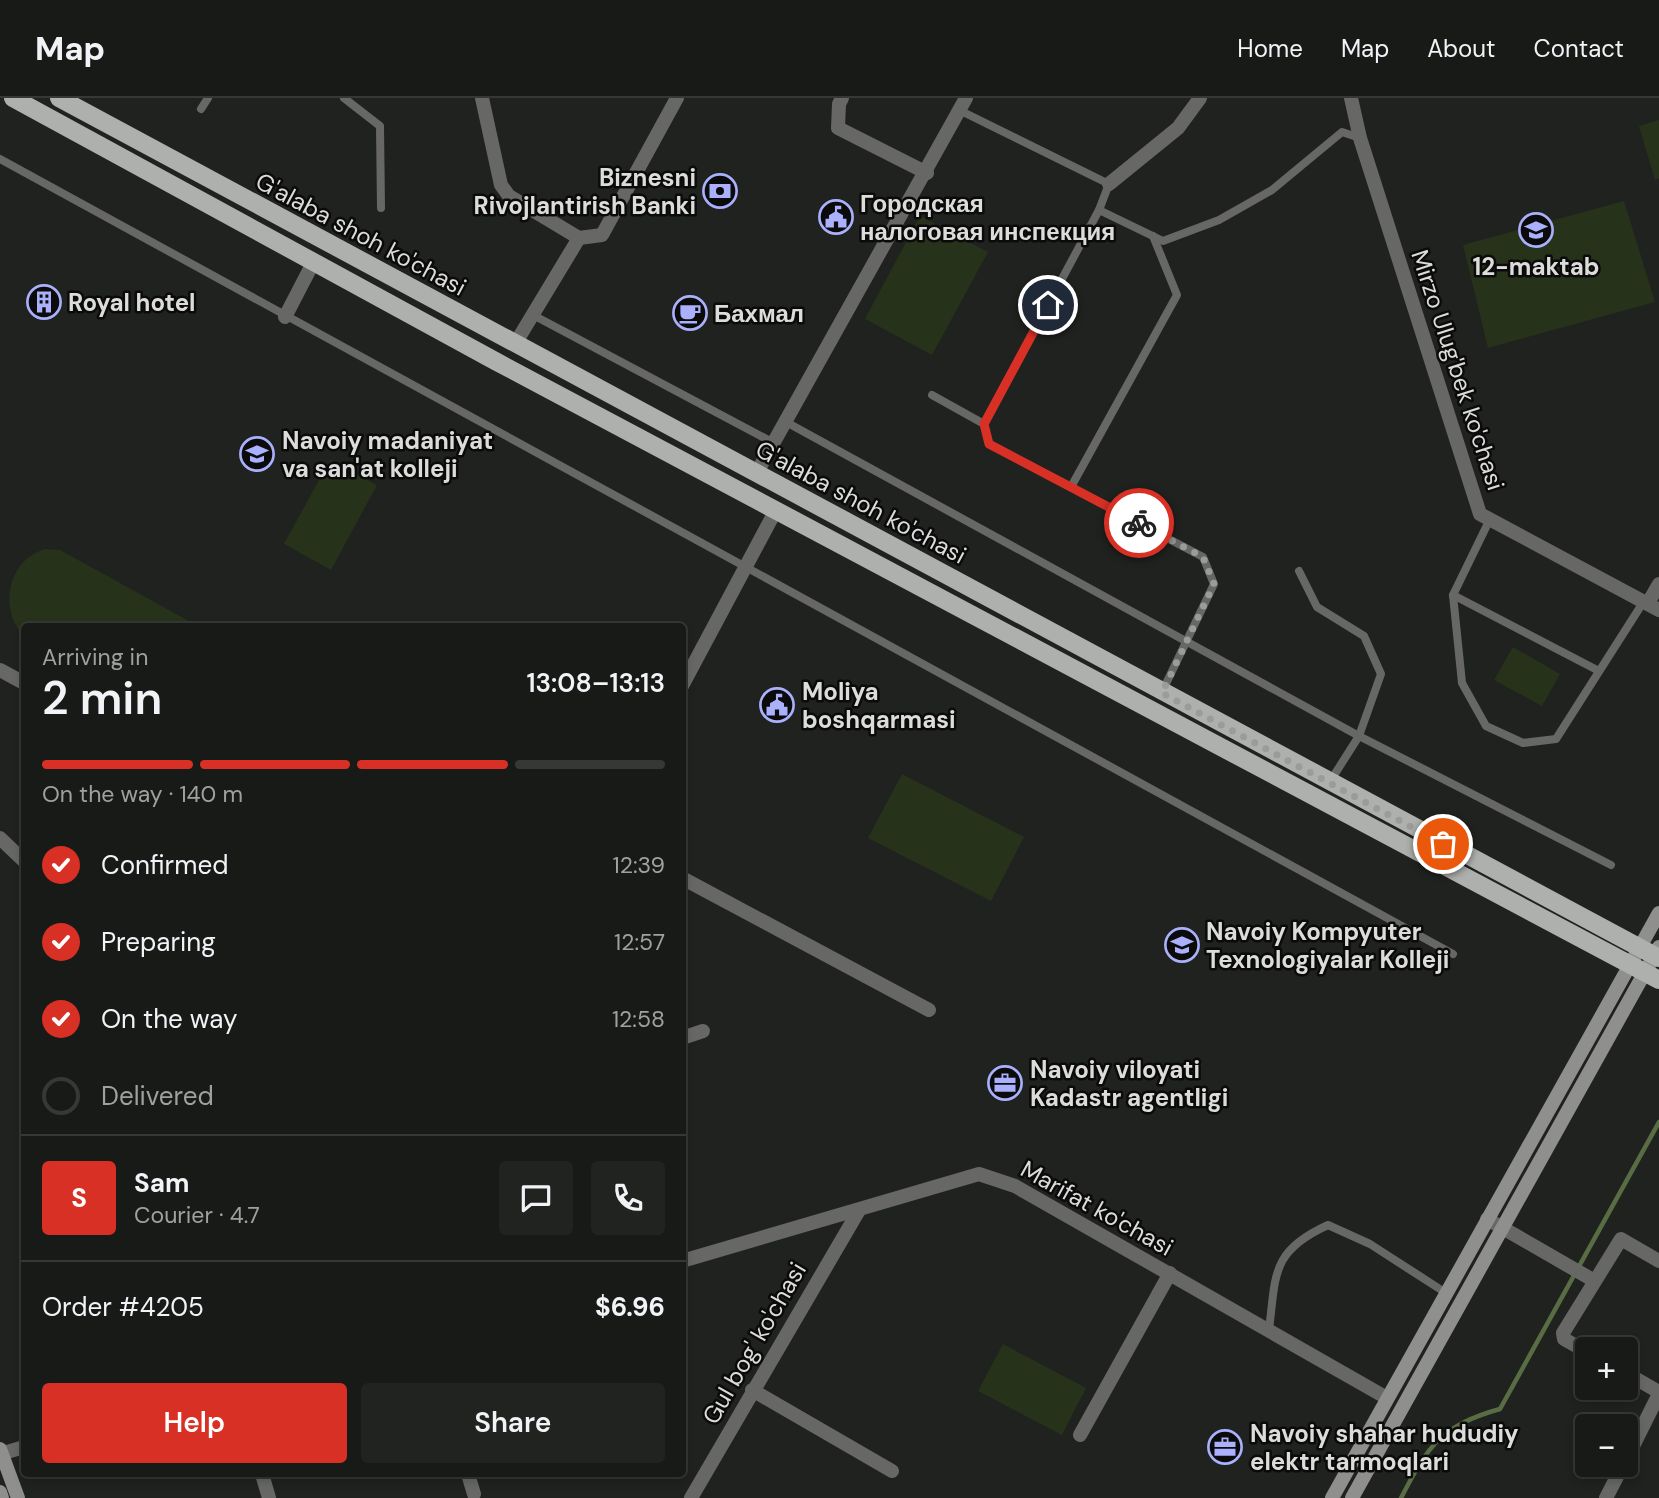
<!DOCTYPE html>
<html lang="en">
<head>
<meta charset="utf-8">
<style>
	body { margin:0; font-family:"DM Sans",sans-serif; background:#212320; color:#f1f3f6; height:100vh; display:flex; flex-direction:column; font-size:26px; white-space:nowrap }
	* { box-sizing:border-box; margin:0 }
	p { font-size:23px; color:#9fa1a1 }
	.icon { flex:none; width:38px; height:38px; fill:none; stroke:currentColor; stroke-width:2; stroke-linecap:round; stroke-linejoin:round }
	.map { position:relative; flex:1; overflow:hidden }
	.details { position:absolute; left:21px; top:525px; width:665px; height:854px; display:flex; flex-direction:column; background:#181a17; border-radius:7px; box-shadow:0 4px 10px #0003,0 0 0 2px #363836 }
	.details>* { flex:none }
	.controls { position:absolute; left:1575px; top:1239px; display:grid; gap:14px }
	.controls a { display:grid; place-items:center; width:63px; height:63px; border-radius:7px; background:#181a17; box-shadow:0 4px 10px #0003,0 0 0 2px #363836; font-size:35px }
	.pin { position:absolute; display:grid; place-items:center; width:60px; height:60px; color:#fff; margin:-30px; border:4px solid #fff; border-radius:50%; box-shadow:0 2px 7px #0007 }
	.courier { position:absolute; display:grid; place-items:center; width:70px; height:70px; margin:-35px; border:5px solid #d93025; border-radius:50%; background:#fff; color:#222; box-shadow:0 2px 9px #0007 }
	.summary em { font-style:normal; font-weight:600 }
	.summary div { display:flex; flex-direction:column-reverse }
	.summary { display:flex; align-items:center; justify-content:space-between; height:119px; padding:0 21px }
	h1 { font-size:46px; font-weight:600; line-height:52px }
	.bar { display:grid; grid-template-columns:repeat(4,1fr); gap:10px 7px; align-content:center; height:84px; padding:0 21px }
	.bar i { height:9px; border-radius:5px; background:#363836 }
	.bar .selected { background:#d93025 }
	.bar p { grid-column:span 4 }
	.line { display:flex; align-items:center; gap:18px; padding:0 21px; border-top:2px solid #363836 }
	.line div { flex:1 }
	.round { display:grid; place-items:center; flex:none; width:74px; height:74px; border-radius:7px; background:#212320 }
	ol { padding:0 21px; list-style:none }
	li { display:flex; align-items:center; gap:21px; height:77px }
	li p { margin-inline-start:auto }
	li .icon { padding:7px; border-radius:50%; background:#d93025; color:#fff; stroke-width:4 }
	li:last-child { color:#9fa1a1 }
	li i { width:38px; height:38px; border:4px solid #363836; border-radius:50% }
	.cta { display:flex; gap:14px; margin-top:auto; padding:14px 21px }
	.cta a { flex:1; height:80px; border-radius:7px; background:#d93025; color:#fff; font-size:28px; font-weight:600; line-height:80px; text-align:center }
	.cta a+a { background:#212320; color:#f1f3f6 }
	header { display:flex; align-items:center; gap:42px; box-sizing:border-box; height:98px; padding:0 35px; background:#181a17; border-bottom:2px solid #363836 }
	header strong { font-size:33px }
	nav { display:flex; gap:38px; margin-inline-start:auto; font-size:24px }
	.map>svg:first-child { display:block }
	.green { fill:#26321a }
	.lines { fill:none; stroke-linecap:round; stroke-linejoin:round }
	.stream { stroke:#596d45; stroke-width:4.5 }
	.service { stroke:#676866; stroke-width:8 }
	.minor { stroke:#676866; stroke-width:14 }
	.secondary { stroke:#8f908d; stroke-width:14 }
	.primary { stroke:#adb0ac; stroke-width:18 }
	.done { stroke:#9a9c99; stroke-width:7; stroke-dasharray:0 12.6 }
	.route { stroke:#d93025; stroke-width:9 }
	.labels { text-anchor:middle; dominant-baseline:central; stroke-width:5; stroke-linejoin:round; paint-order:stroke }
	.poi-label { font-size:24px; font-weight:bold; fill:#dcdddb; stroke:#0a0b0a; text-anchor:start }
	.street-label { font-size:24px; fill:#dcdddb; stroke:#0a0b0a }
</style>
</head>
<body>
<header>
<strong>Map</strong>
<nav><a>Home</a><a>Map</a><a>About</a><a>Contact</a></nav>
</header>
<div class="map">
<svg width="1659" height="1400" viewBox="0 0 1659 1400">
	<rect width="100%" height="100%" fill="#20221f"/>
	<g class="green">
		<polygon points="1659,22 1659,80 1655,82 1639,28"/>
		<polygon points="1624,103 1655,204 1488,250 1463,147"/>
		<polygon points="920,118 988,154 932,257 865,221"/>
		<polygon points="330,362 377,387 331,472 284,446"/>
		<path d="M45 451 60 452 198 528H24V538C0 514 5 463 45 451Z"/>
		<polygon points="1513,549 1560,576 1542,608 1494,582"/>
		<polygon points="902,676 1024,739 991,803 868,740"/>
		<polygon points="1003,1246 1086,1290 1062,1337 978,1293"/>
	</g>
	<g class="lines">
		<path class="stream" d="M1401 1400C1428 1348 1441 1327 1500 1311L1659 1024"/>
		<g class="service">
			<polyline points="344,0 380,28 381,110"/>
			<polyline points="201,11 208,0"/>
			<polyline points="959,12 1109,86 1099,112 984,326 989,346 1203,459 1214,486 1162,594"/>
			<polyline points="0,61 1453,856"/>
			<polyline points="1099,112 1163,143 1219,122 1272,92 1342,34 1360,40"/>
			<polyline points="533,217 774,345"/>
			<polyline points="932,297 984,326"/>
			<polyline points="786,324 1359,638 1611,767"/>
			<polyline points="1071,389 1177,197 1153,138"/>
			<polyline points="1490,421 1453,497 1462,585 1486,628 1523,645 1556,641 1644,503"/>
			<polyline points="1299,473 1317,509 1364,538 1381,576 1359,638 1331,682"/>
			<polyline points="1453,497 1599,573"/>
			<path d="M1269 1232C1276 1176 1271 1153 1328 1127L1370 1146 1446 1195"/>
		</g>
		<g class="minor">
			<polyline points="482,0 501,87 509,98 579,140 515,246"/>
			<polyline points="842,0 839,6 838,30 927,75"/>
			<polyline points="1351,0 1360,40 1480,416 1659,512"/>
			<polyline points="1109,86 1178,30 1200,0"/>
			<polyline points="579,140 602,137 677,0"/>
			<polyline points="285,219 313,165"/>
			<polyline points="756,376 966,0"/>
			<polyline points="1648,505 1659,486"/>
			<polyline points="0,572 24,585"/>
			<polyline points="682,588 776,412"/>
			<polyline points="0,740 24,763"/>
			<polyline points="682,780 929,912"/>
			<polyline points="682,940 703,933"/>
			<polyline points="1487,1121 1593,1182"/>
			<polyline points="682,1163 979,1076 1015,1088 1387,1300"/>
			<polyline points="1587,1254 1564,1241 1563,1235 1621,1141 1659,1163"/>
			<polyline points="1626,1275 1659,1294"/>
			<polyline points="752,1292 892,1373"/>
			<polyline points="1080,1337 1170,1175"/>
			<polyline points="0,1356 24,1349"/>
			<polyline points="1626,1362 1659,1296"/>
			<polyline points="262,1376 269,1400"/>
			<polyline points="468,1376 474,1396"/>
			<polyline points="691,1400 858,1114"/>
			<polyline points="1606,1400 1623,1367"/>
		</g>
		<g class="secondary">
			<polyline points="0,1351 18,1400"/>
			<polyline points="0,1394 2,1400"/>
			<polyline points="1332,1400 1659,815"/>
			<polyline points="1352,1400 1659,849"/>
		</g>
		<g class="primary">
			<polyline points="13,0 497,264 1659,882"/>
			<polyline points="59,0 1659,860"/>
		</g>
	</g>
	<g class="lines">
		<polyline class="done" points="1139,425 1203,459 1214,486 1162,595 1443,746"/>
		<polyline class="route" points="1048,207 984,326 989,346 1139,425"/>
	</g>
	<defs>
		<g id="bank-ring" transform="scale(1.75)"><circle r="9.5" fill="#0a0b0a" stroke="#aab0fb" stroke-width="1.5"/><path d="M-6-4H6V4H-6ZM0-2.3a2.3 2.3 0 1 0 0 4.6a2.3 2.3 0 1 0 0-4.6Z" fill="#aab0fb"/></g>
		<g id="civic-ring" transform="scale(1.75)"><circle r="9.5" fill="#0a0b0a" stroke="#aab0fb" stroke-width="1.5"/><path d="M-.6-6.5H3V-4.5H.6V-3L4-1V1h2V6H-6V1h2V-1L-.6-3ZM-1.2 2.5V6h2.4V2.5Z" fill="#aab0fb"/></g>
		<g id="school-ring" transform="scale(1.75)"><circle r="9.5" fill="#0a0b0a" stroke="#aab0fb" stroke-width="1.5"/><path d="M0-5L7-2L0 1L-7-2ZM-4 1L0 2.5L4 1V4Q0 6-4 4Z" fill="#aab0fb"/></g>
		<g id="building-ring" transform="scale(1.75)"><circle r="9.5" fill="#0a0b0a" stroke="#aab0fb" stroke-width="1.5"/><path d="M-4-6H4V6H1V3H-1V6H-4ZM-2.5-4.3h1.7v1.8h-1.7ZM.8-4.3h1.7v1.8H.8ZM-2.5-1h1.7V.8h-1.7ZM.8-1h1.7V.8H.8Z" fill="#aab0fb"/></g>
		<g id="cafe-ring" transform="scale(1.75)"><circle r="9.5" fill="#0a0b0a" stroke="#aab0fb" stroke-width="1.5"/><path d="M-5.5-4.5H6V0H3Q3 3.5 0 3.5H-2.5Q-5.5 3.5-5.5 0ZM3-3.2v2h1.7v-2ZM-6 4.5H4V6H-6Z" fill="#aab0fb"/></g>
		<g id="university-ring" transform="scale(1.75)"><circle r="9.5" fill="#0a0b0a" stroke="#aab0fb" stroke-width="1.5"/><path d="M0-5L7-2L0 1L-7-2ZM-4 1L0 2.5L4 1V4Q0 6-4 4Z" fill="#aab0fb"/></g>
		<g id="office-ring" transform="scale(1.75)"><circle r="9.5" fill="#0a0b0a" stroke="#aab0fb" stroke-width="1.5"/><path d="M-6-3h4V-5.5h4V-3h4V5H-6ZM-1-4.5V-3h2v-1.5ZM-6 0V1H6V0Z" fill="#aab0fb"/></g>
	</defs>
	<g fill-rule="evenodd">
		<use href="#bank-ring" x="720" y="93"/>
		<use href="#civic-ring" x="836" y="119"/>
		<use href="#school-ring" x="1536" y="132"/>
		<use href="#building-ring" x="44" y="204"/>
		<use href="#cafe-ring" x="690" y="215"/>
		<use href="#university-ring" x="257" y="356"/>
		<use href="#civic-ring" x="777" y="607"/>
		<use href="#university-ring" x="1182" y="847"/>
		<use href="#office-ring" x="1005" y="985"/>
		<use href="#office-ring" x="1225" y="1349"/>
	</g>
	<g class="labels">
		<g class="poi-label">
			<text x="696" y="79" text-anchor="end">Biznesni<tspan x="696" dy="28">Rivojlantirish Banki</tspan></text>
			<text x="860" y="105">Городская<tspan x="860" dy="28">налоговая инспекция</tspan></text>
			<text x="1536" y="168" text-anchor="middle">12-maktab</text>
			<text x="68" y="204">Royal hotel</text>
			<text x="714" y="215">Бахмал</text>
			<text x="282" y="342">Navoiy madaniyat<tspan x="282" dy="28">va san'at kolleji</tspan></text>
			<text x="802" y="593">Moliya<tspan x="802" dy="28">boshqarmasi</tspan></text>
			<text x="1206" y="833">Navoiy Kompyuter<tspan x="1206" dy="28">Texnologiyalar Kolleji</tspan></text>
			<text x="1030" y="971">Navoiy viloyati<tspan x="1030" dy="28">Kadastr agentligi</tspan></text>
			<text x="1250" y="1335">Navoiy shahar hududiy<tspan x="1250" dy="28">elektr tarmoqlari</tspan></text>
		</g>
		<g class="street-label">
			<text transform="translate(361 136) rotate(28)">G'alaba shoh ko'chasi</text>
			<text transform="translate(1458 272) rotate(72)">Mirzo Ulug'bek ko'chasi</text>
			<text transform="translate(861 404) rotate(28)">G'alaba shoh ko'chasi</text>
			<text transform="translate(1097 1110) rotate(29)">Marifat ko'chasi</text>
			<text transform="translate(754 1245) rotate(-60)">Gul bog' ko'chasi</text>
		</g>
	</g>
</svg>
<div class="controls">
<a>+</a>
<a>−</a>
</div>
<div class="pin" style="left:1443px;top:746px;background:#ea580c"><svg class="icon" aria-label="bag" viewBox="0 0 24 24"><path d="M5 8h14l-1 12H6zM9 8a3 3 0 0 1 6 0"/></svg></div>
<div class="pin" style="left:1048px;top:207px;background:#1f2937"><svg class="icon" aria-label="home" viewBox="0 0 24 24"><path d="M3 11l9-7 9 7M6 9v11h12V9"/></svg></div>
<div class="courier" style="left:1139px;top:425px"><svg class="icon" aria-label="bike" viewBox="0 0 24 24"><circle cx="6" cy="16" r="4"/><circle cx="18" cy="16" r="4"/><path d="M6 16l4-8h5l3 8M10 8l3 8H6M13 5h3"/></svg></div>
<section class="details">
<div class="summary"><div><h1>2 min</h1><p>Arriving in</p></div><em>13:08–13:13</em></div>
<div class="bar"><i class="selected"></i><i class="selected"></i><i class="selected"></i><i></i><p>On the way · 140 m</p></div>
<ol>
<li><svg class="icon" aria-label="check" viewBox="0 0 24 24"><path d="M5 12l5 5 9-10"/></svg>Confirmed<p>12:39</p></li>
<li><svg class="icon" aria-label="check" viewBox="0 0 24 24"><path d="M5 12l5 5 9-10"/></svg>Preparing<p>12:57</p></li>
<li><svg class="icon" aria-label="check" viewBox="0 0 24 24"><path d="M5 12l5 5 9-10"/></svg>On the way<p>12:58</p></li>
<li><i></i>Delivered</li>
</ol>
<div class="line" style="height:126px"><b class="round" style="background:#d93025;color:#fff">S</b><div><b>Sam</b><p>Courier · 4.7</p></div><a class="round"><svg class="icon" aria-label="chat" viewBox="0 0 24 24"><path d="M4 5h16v11H9l-5 4z"/></svg></a><a class="round"><svg class="icon" aria-label="phone" viewBox="0 0 24 24"><path d="M5 4h4l2 5-3 2q2 4 5 5l2-3 5 2v4C11 20 4 13 5 4z"/></svg></a></div>
<div class="line" style="height:91px"><div>Order #4205</div><b>$6.96</b></div>
<div class="cta"><a>Help</a><a>Share</a></div>
</section>
</div>
</body>
</html>
